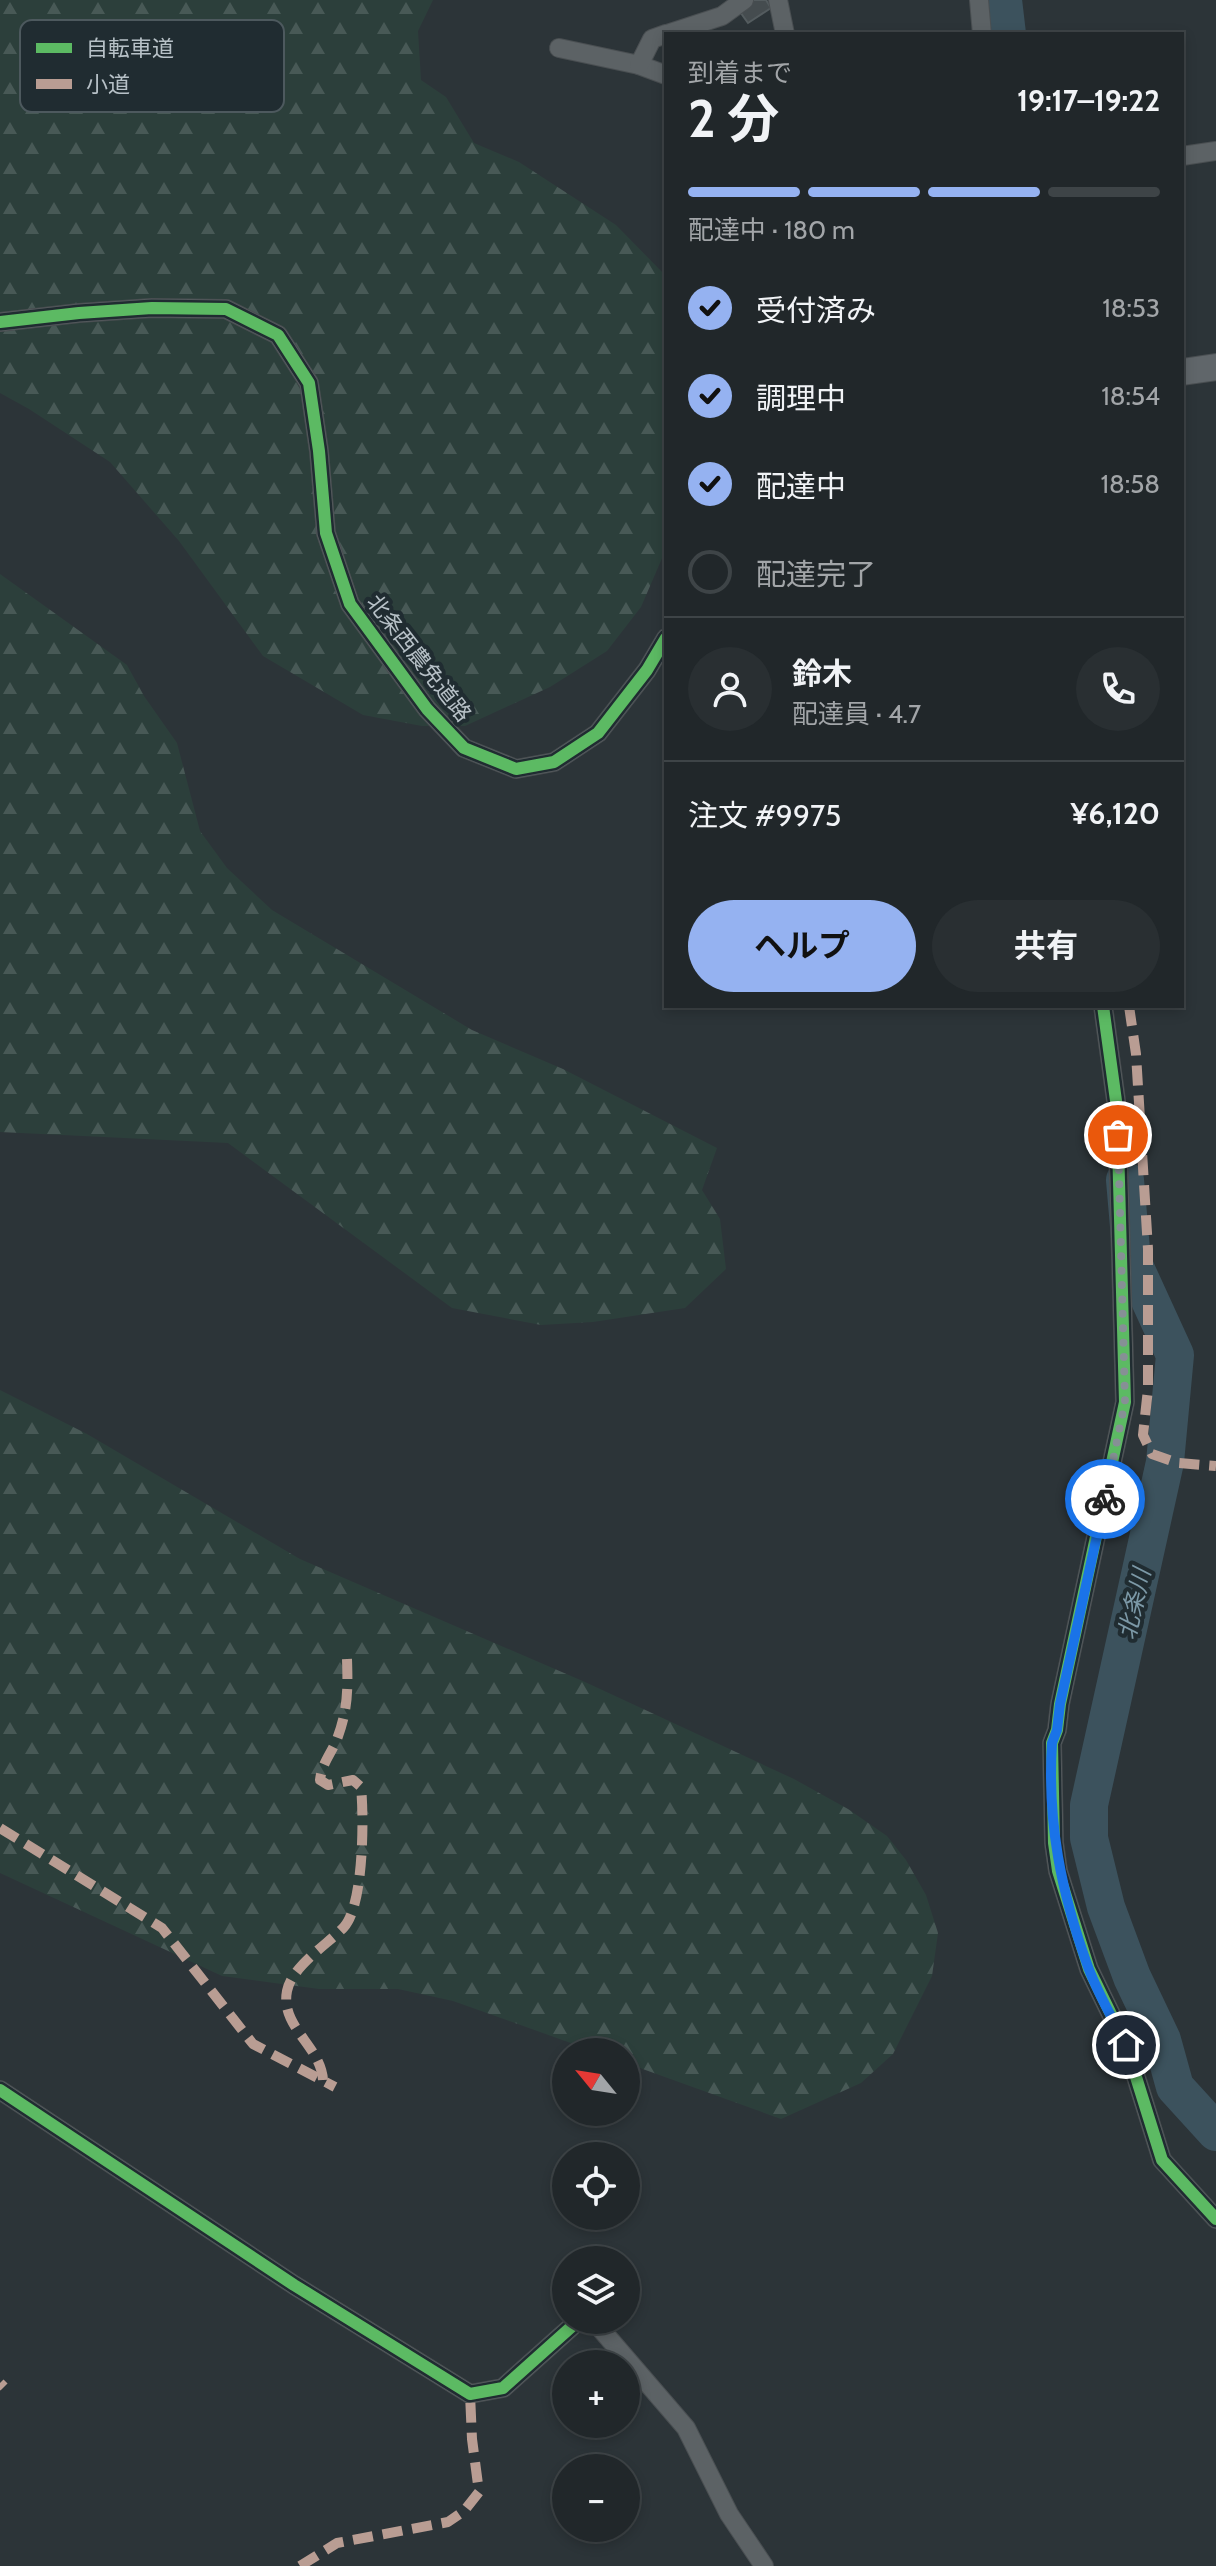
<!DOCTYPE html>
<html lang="ja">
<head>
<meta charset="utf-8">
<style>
	body { margin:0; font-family:Cabin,"Noto Sans JP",sans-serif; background:#292f32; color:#f1f3f6; height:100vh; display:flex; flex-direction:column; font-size:30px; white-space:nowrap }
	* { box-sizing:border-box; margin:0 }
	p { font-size:26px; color:#a2a5a8 }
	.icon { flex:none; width:44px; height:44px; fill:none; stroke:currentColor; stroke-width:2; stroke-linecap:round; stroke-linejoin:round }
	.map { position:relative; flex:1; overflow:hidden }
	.drawer { position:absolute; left:664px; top:32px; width:520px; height:976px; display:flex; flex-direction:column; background:#21272a; border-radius:0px; box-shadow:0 4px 12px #0003,0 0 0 2px #3e4447 }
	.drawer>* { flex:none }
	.needle { width:52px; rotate:300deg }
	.buttons { position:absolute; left:552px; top:2038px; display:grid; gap:16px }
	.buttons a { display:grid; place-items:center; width:88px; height:88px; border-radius:50%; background:#21272a; box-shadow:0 4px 12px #0003,0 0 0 2px #3e4447; font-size:40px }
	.pin { position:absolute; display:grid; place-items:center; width:68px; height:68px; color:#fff; margin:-34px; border:4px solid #fff; border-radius:50%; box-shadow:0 2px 8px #0007 }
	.courier { position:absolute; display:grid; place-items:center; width:80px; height:80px; margin:-40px; border:6px solid #1a73e8; border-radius:50%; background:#fff; color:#222; box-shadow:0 2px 10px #0007 }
	.headline em { font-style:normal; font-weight:700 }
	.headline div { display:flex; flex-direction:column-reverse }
	.headline { display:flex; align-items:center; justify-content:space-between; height:136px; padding:0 24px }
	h1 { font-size:52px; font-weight:700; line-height:60px }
	.bar { display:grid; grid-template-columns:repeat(4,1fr); gap:12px 8px; align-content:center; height:96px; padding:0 24px }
	.bar i { height:10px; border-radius:6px; background:#3e4447 }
	.bar .on { background:#95b2f1 }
	.bar p { grid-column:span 4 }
	.line { display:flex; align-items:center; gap:20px; padding:0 24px; border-top:2px solid #3e4447 }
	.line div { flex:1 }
	.round { display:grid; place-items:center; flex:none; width:84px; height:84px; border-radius:42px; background:#292f32 }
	ol { padding:0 24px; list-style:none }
	li { display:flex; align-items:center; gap:24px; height:88px }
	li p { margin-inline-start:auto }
	li .icon { padding:8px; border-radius:50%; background:#95b2f1; color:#111; stroke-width:4 }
	li:last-child { color:#a2a5a8 }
	li i { width:44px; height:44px; border:4px solid #3e4447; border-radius:50% }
	.primary-button { display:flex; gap:16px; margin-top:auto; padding:16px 24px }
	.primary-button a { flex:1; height:92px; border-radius:48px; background:#95b2f1; color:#111; font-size:32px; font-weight:700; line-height:92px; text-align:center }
	.primary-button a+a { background:#292f32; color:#f1f3f6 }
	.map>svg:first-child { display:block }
	.forest { fill:url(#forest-firs) }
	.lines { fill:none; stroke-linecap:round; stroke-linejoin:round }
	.river { stroke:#3c525d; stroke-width:38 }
	.building { fill:#454c4f; stroke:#545c5f; stroke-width:2 }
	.street-casing { stroke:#4a4f52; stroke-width:20 }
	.secondary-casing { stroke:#4a4f52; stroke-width:28 }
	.street { stroke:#5c6265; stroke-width:18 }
	.secondary { stroke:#60666a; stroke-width:26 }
	.quiet { stroke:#b99d93; stroke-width:10; stroke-dasharray:20 10; stroke-linecap:butt }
	.cycleway-casing { stroke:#202c31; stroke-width:17 }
	.cycleway { stroke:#5cba63; stroke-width:12 }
	.done { stroke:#869095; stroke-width:8; stroke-dasharray:0 14.4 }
	.route { stroke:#1a73e8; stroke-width:10 }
	.labels { text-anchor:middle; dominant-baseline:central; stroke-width:8; stroke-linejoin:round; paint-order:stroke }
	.street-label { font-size:22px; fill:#b7c1c7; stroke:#202c31 }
	.water-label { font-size:24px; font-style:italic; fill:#7c99a7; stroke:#202c31 }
	.key { fill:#202c31; stroke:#4d595e; stroke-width:2 }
	.key-label { font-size:22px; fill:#b7c1c7 }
</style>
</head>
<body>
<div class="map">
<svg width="1216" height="2566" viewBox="0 0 1216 2566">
	<defs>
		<pattern id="forest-firs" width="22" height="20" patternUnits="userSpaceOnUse" patternTransform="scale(2)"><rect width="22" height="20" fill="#2c3f3b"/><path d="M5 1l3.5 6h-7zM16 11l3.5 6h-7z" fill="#485956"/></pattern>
	</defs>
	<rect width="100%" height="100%" fill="#2c3438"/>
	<g class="forest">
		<polygon points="0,0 433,0 418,31 421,80 446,97 474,143 519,162 616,225 666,276 666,549 641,607 607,651 550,687 465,726 422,726 363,715 263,656 179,541 110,462 29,409 0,393"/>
		<polygon points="0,574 127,665 144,696 177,743 200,831 227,868 272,910 472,1030 563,1069 717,1148 702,1190 720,1219 726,1269 685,1308 593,1322 541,1325 452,1308 228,1143 0,1132"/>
		<polygon points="0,1390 87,1434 300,1559 585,1682 794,1779 848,1809 887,1836 906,1860 926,1895 938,1933 932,1976 893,2054 861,2083 781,2119 626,2063 626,2052 596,2052 453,2001 398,1989 319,1989 222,1976 0,1873"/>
	</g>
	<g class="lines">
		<g class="river">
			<polyline points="1003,0 1007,34"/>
			<polyline points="1125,1180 1132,1261 1175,1355 1165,1462 1089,1805 1089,1838 1106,1907 1132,1977 1162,2040 1175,2087 1216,2132"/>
		</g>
	</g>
	<polygon class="building" points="751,0 766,0 771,8 748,23 738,9"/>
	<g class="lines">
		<g class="street-casing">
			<g id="street">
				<polyline points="778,0 785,34"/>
				<polyline points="979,0 982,34"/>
				<polyline points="667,34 722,16 744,0"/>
				<polyline points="559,48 639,65 666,75"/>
				<polyline points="639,65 652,39 666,34"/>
				<polyline points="1182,156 1216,151"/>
				<polyline points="0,322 79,313 152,308 226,309 278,335 309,383 319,451 326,533 350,604 427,709 464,748 516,769 554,762 598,733 647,670 666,638"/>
				<polyline points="1103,1006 1117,1108 1125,1402 1060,1704 1057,1730 1052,1743 1054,1843 1058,1871 1089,1969 1126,2045 1162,2160 1216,2219"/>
				<polyline points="0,2090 294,2285 470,2394 503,2388 579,2320"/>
				<polyline points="593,2320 686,2428 729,2514 764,2566"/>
			</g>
		</g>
		<g class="secondary-casing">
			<polyline id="secondary" points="1182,372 1216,367"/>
		</g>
		<use href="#street" class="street"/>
		<use href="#secondary" class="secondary"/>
		<g class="quiet">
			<polyline points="1129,1006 1136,1054 1148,1249 1148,1389 1143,1435 1152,1454 1178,1463 1216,1466"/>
			<polyline points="0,1828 162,1928 253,2044 335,2087"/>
			<path d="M323 2080C321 2046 280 2027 287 1991 292 1966 328 1944 344 1927 364 1905 364 1816 361 1787L353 1780 328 1785 320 1780C322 1763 331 1754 337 1739 348 1710 348 1689 347 1659"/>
			<polyline points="0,2383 4,2387"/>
			<polyline points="300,2566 337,2543 448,2522 464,2511 479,2492 472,2439 470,2394"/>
		</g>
		<g class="cycleway-casing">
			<g id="cycleway">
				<polyline points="0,322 79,313 152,308 226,309 278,335 309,383 319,451 326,533 350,604 427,709 464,748 516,769 554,762 598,733 647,670 666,638"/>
				<polyline points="1103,1006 1117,1108 1125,1402 1060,1704 1057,1730 1052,1743 1054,1843 1058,1871 1089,1969 1126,2045 1162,2160 1216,2219"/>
				<polyline points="0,2090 294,2285 470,2394 503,2388 579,2320"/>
			</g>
		</g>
		<use href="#cycleway" class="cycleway"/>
	</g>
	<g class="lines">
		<polyline class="done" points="1105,1499 1125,1402 1118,1135"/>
		<path class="route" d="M1105 1499 1060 1704 1057 1730 1052 1743C1047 1822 1061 1892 1088 1967 1098 1994 1113 2019 1126 2045"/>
	</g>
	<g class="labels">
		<g class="street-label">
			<text transform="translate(419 658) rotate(52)">北条西農免道路</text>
		</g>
		<g class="water-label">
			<text transform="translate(1134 1604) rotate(-77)">北条川</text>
		</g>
	</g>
	<rect x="20" y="20" width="264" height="92" rx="12" class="key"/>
	<rect x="36" y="43" width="36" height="10" fill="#5cba63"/>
	<rect x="36" y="79" width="36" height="10" fill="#b99d93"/>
	<g class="key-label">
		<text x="86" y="56">自転車道</text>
		<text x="86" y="92">小道</text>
	</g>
</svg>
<div class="buttons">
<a><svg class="needle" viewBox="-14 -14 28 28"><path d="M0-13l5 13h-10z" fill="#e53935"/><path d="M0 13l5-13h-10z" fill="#a2a5a8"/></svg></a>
<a><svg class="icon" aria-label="locate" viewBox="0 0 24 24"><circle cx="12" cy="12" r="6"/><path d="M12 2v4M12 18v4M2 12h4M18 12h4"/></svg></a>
<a><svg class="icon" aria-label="layers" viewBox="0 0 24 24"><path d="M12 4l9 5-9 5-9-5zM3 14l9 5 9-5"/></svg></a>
<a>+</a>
<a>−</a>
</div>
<div class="pin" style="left:1118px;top:1135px;background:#ea580c"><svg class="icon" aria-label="bag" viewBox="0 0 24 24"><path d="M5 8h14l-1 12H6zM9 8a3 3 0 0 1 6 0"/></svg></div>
<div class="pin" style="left:1126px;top:2045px;background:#1f2937"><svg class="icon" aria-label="home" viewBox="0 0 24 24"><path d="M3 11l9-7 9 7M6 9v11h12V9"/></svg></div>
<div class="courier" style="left:1105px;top:1499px"><svg class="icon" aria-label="bike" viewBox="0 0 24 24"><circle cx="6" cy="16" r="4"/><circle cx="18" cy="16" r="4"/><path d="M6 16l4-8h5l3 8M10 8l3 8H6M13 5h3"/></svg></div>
<section class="drawer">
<div class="headline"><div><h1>2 分</h1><p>到着まで</p></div><em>19:17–19:22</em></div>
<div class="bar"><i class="on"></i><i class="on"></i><i class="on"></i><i></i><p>配達中 · 180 m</p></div>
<ol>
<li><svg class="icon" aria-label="check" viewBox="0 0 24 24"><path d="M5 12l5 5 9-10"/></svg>受付済み<p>18:53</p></li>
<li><svg class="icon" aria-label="check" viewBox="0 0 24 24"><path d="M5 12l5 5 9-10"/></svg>調理中<p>18:54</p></li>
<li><svg class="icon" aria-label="check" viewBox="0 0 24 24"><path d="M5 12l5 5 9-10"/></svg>配達中<p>18:58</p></li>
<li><i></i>配達完了</li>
</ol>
<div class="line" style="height:144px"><a class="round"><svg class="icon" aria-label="person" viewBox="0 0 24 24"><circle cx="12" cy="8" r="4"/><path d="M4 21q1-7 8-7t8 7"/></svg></a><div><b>鈴木</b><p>配達員 · 4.7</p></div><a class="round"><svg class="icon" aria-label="phone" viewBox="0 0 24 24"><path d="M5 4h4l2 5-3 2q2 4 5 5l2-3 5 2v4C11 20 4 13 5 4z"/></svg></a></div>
<div class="line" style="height:104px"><div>注文 #9975</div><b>¥6,120</b></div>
<div class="primary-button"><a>ヘルプ</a><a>共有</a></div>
</section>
</div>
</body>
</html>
